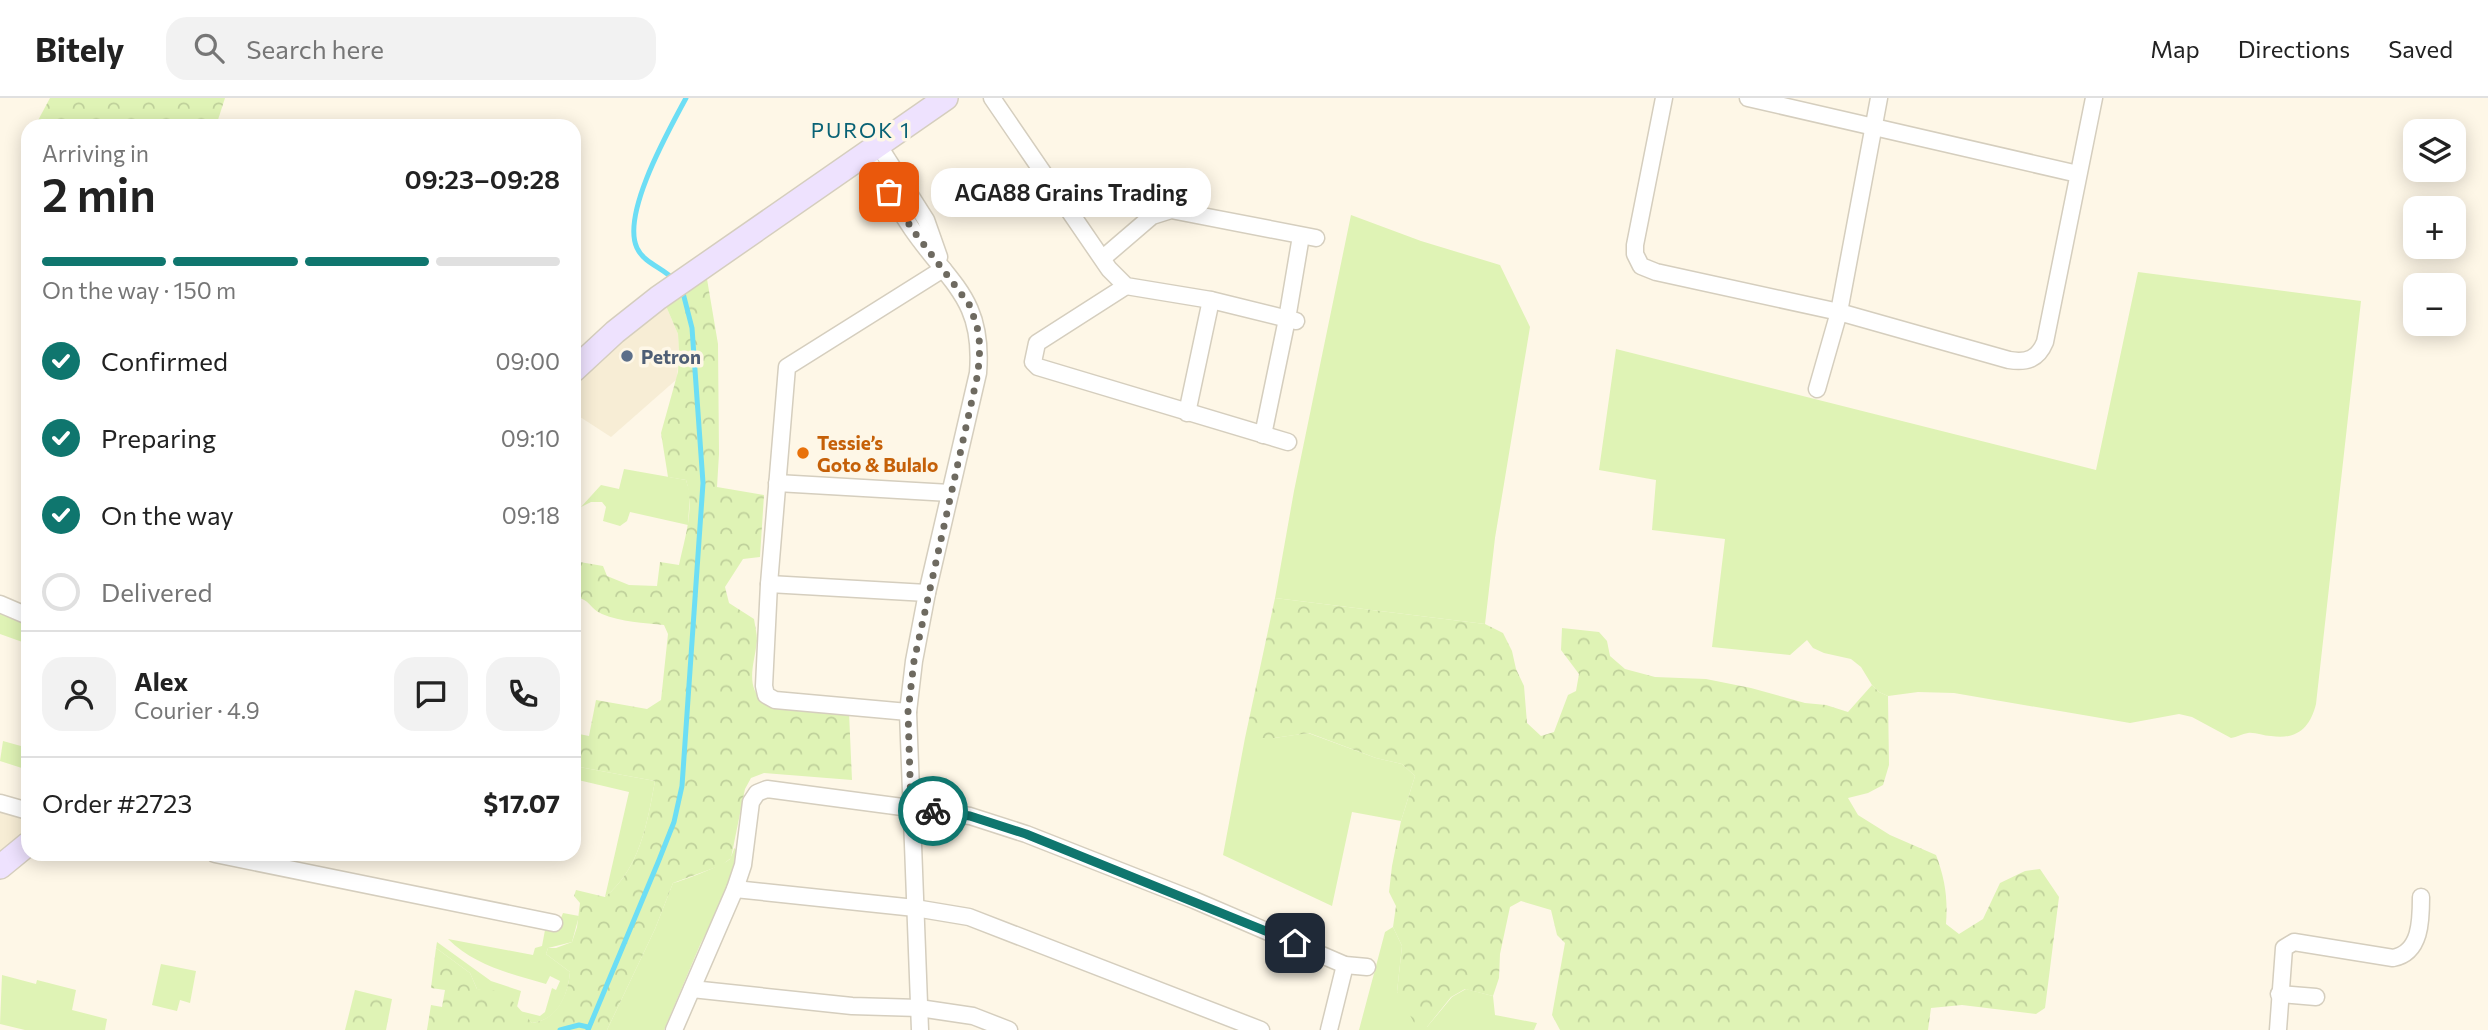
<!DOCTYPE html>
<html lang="en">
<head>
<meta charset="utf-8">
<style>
	body { margin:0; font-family:Commissioner,sans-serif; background:#f2f2f2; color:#222; height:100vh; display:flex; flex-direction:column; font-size:26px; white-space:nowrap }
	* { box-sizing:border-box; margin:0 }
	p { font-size:23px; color:#767676 }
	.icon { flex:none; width:38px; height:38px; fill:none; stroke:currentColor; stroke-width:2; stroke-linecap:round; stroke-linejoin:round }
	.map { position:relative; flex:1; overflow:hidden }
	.side { position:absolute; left:21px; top:21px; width:560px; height:742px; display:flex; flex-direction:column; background:#fff; border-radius:21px; box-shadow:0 4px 18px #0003 }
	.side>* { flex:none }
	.fabs { position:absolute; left:2403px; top:21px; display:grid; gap:14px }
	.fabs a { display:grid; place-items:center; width:63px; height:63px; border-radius:14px; background:#fff; box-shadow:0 4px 18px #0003; font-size:35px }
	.pin { position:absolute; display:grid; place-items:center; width:60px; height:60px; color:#fff; margin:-30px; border-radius:14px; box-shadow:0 4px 10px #0006 }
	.courier { position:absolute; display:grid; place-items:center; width:70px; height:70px; margin:-35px; border:5px solid #0f766e; border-radius:50%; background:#fff; color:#222; box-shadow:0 2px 9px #0007 }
	.bubble { position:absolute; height:49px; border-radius:21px; background:#fff; box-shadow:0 4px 18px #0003; font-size:23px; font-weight:600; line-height:49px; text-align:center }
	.headline em { font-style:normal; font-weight:600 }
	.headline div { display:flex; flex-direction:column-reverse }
	.headline { display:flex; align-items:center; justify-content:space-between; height:119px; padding:0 21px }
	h1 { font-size:46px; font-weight:600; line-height:52px }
	.bar { display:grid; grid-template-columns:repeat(4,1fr); gap:10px 7px; align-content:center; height:84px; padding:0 21px }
	.bar i { height:9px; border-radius:5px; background:#e0e0e0 }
	.bar .selected { background:#0f766e }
	.bar p { grid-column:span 4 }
	.line { display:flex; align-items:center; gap:18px; padding:0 21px; border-top:2px solid #e0e0e0 }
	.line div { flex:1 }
	.round { display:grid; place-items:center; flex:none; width:74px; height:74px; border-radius:21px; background:#f2f2f2 }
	ol { padding:0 21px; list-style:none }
	li { display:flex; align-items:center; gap:21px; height:77px }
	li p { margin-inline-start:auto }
	li .icon { padding:7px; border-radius:50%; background:#0f766e; color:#fff; stroke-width:4 }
	li:last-child { color:#767676 }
	li i { width:38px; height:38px; border:4px solid #e0e0e0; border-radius:50% }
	header { display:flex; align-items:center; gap:42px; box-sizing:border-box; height:98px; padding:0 35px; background:#fff; border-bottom:2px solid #e0e0e0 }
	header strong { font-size:33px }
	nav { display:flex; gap:38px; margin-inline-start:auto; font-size:24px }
	.search { width:490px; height:63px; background:#f2f2f2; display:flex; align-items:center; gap:18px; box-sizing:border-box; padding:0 24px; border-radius:21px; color:#767676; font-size:26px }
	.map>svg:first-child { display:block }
	.built { fill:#f7edd5 }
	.green { fill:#dff3b5 }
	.forest { fill:url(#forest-crowns) }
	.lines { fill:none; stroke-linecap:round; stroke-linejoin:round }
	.stream { stroke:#6cdef5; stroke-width:5 }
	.street-casing { stroke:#d5cebe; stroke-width:19 }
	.secondary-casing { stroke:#d5cebe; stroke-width:26 }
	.street { stroke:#fff; stroke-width:16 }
	.secondary { stroke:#eee2fe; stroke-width:23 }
	.done { stroke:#6e6a60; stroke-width:7; stroke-dasharray:0 12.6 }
	.route { stroke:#0f766e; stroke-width:9 }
	.service-dot { fill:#5c6f8a; stroke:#fef7e7; stroke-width:2.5 }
	.food-dot { fill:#e8710a; stroke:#fef7e7; stroke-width:2.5 }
	.labels { text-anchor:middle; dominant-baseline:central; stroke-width:7; stroke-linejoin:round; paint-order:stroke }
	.service-label { font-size:19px; font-weight:bold; fill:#4e5e75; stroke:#fef7e7; text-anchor:start }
	.food-label { font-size:19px; font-weight:bold; fill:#c56008; stroke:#fef7e7; text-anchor:start }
	.neighbourhood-label { font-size:21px; letter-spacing:2px; fill:#096275; stroke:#fef7e7 }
</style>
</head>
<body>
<header>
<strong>Bitely</strong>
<div class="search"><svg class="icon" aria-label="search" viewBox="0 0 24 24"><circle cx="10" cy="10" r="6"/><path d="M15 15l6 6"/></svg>Search here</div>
<nav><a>Map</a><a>Directions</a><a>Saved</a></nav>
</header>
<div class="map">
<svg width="2488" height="932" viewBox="0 0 2488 932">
	<defs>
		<pattern id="forest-crowns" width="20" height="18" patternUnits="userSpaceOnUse" patternTransform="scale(1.75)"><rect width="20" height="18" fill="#dff3b5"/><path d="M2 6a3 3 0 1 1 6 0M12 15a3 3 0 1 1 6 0" fill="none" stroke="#bfd09b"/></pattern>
	</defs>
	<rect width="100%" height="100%" fill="#fef7e7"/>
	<g class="built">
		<polygon points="666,208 678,236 679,254 677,281 611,339 574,315 574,285 622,242"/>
		<polygon points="0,709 28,719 28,732 0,754"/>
	</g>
	<g class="green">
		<polygon points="1351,117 1421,143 1500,167 1530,229 1495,440 1485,526 1275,500 1294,393"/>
		<path d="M2138 174 2361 203 2316 606C2310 630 2297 642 2271 638 2263 638 2255 634 2248 635 2242 636 2237 639 2231 640L2192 619 2179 616 2130 625 1954 595 1918 594 1888 598 1879 594 1872 587 1861 569 1851 561 1824 555 1813 550 1807 542 1790 557 1712 549 1725 441 1652 432 1656 382 1599 372 1616 251 2096 372Z"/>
		<polygon points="624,371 686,382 690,395 688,427 630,414 627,423 620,428 603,423 606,409 602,404 591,404 581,409 601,387 619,391"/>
		<polygon points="0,513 28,525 28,546 0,536"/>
		<polygon points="1308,635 1376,660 1402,666 1415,678 1401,723 1352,714 1332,808 1223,757 1245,640 1274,640"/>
		<polygon points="3,643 28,650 28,672 0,663"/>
		<path d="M574 668 655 683C647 726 640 770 605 799L629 694 574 681Z"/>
		<path d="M734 750 741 756 739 769 700 847 664 932H607L655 831 673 785C680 784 726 766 730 761 731 759 734 752 734 750Z"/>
		<path d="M563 815 579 818 572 844 548 850 546 856 570 874C568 897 558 922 532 925L520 913 540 918 545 914 552 890 556 892 560 883 550 878 546 886C512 876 475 868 448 841L533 857 535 850 542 848 545 832 537 830 538 824 559 825Z"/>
		<polygon points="1393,829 1402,848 1397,894 1427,929 1452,899 1466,891 1493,898 1495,917 1537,925 1534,932 1359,932 1385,834"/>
		<path d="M437 844 491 883 521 893 517 909C503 892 497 896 477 891L470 875 436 850Z"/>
		<polygon points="161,866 196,873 190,905 180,902 177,913 152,907"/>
		<polygon points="2,877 36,886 37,882 76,892 72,912 107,921 105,932 25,932 0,926"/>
	</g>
	<g class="forest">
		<polygon points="50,0 225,0 216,28 35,28"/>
		<path d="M707 181 718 246 719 356 717 389 764 397 760 459 743 461 725 489 729 505 754 521C755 528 757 535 757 543 754 569 743 591 769 608L849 614 852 682 764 675 751 680 745 691 731 760 722 767 673 785 655 831 607 932H427L431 907 442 909 445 892 431 890 436 850 470 875 477 891 497 893 508 898 532 925C557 922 568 897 570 874L546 856 548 850H556L572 844 577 829 580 805 574 798 576 792 605 799C640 770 647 726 655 683L574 668V635L589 638 596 602 647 611 661 602 668 536 664 527C644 525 621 524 602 516 589 510 591 502 574 498V463L603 468 607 478 629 487 657 488 660 464 679 467C685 439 695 410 686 382L668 379 661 335 678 274 679 254 678 236 666 208Z"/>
		<path d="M1275 500 1485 526 1503 535 1512 553 1516 571 1524 588 1527 625 1541 638 1554 634 1568 597 1576 593 1579 576 1561 552 1562 530 1599 534 1607 543 1610 558 1625 571 1655 579 1706 581 1751 590 1805 605 1826 607 1848 614 1872 587 1879 594 1888 598 1889 667 1883 687 1868 695 1848 700 1858 717 1890 737 1936 757C1945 781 1948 800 1946 826L1959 836 1983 821 2000 785 2025 773 2040 771 2059 799 2045 910 2036 916 1962 907 1931 910 1928 932H1560L1552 917 1565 845 1557 837 1551 812 1521 803 1510 809 1500 856 1499 880 1493 898 1465 891 1451 899 1427 929 1417 930 1397 894 1402 848 1393 829 1396 808 1389 794 1392 768 1401 723 1415 678 1402 666 1376 660 1309 635 1274 640H1245Z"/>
		<polygon points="355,892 392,901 386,932 345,932"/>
	</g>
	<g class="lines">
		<g class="stream">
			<path d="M673 181C663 170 644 165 637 150 621 116 669 32 686 0"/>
			<polyline points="560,932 579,927 588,929"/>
			<polyline points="588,932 659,762 674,724 682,688 703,385 692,230 682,191"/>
		</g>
		<g class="street-casing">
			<g id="street">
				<polyline points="992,0 1109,171 1126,188 1211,202 1296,223"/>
				<path d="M1664 0 1635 147V156L1641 168 1656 174 1839 214 2009 262C2027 265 2038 261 2045 244L2094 0"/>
				<polyline points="1748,0 2078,76"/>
				<polyline points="879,48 926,122 939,159"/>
				<path d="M865 57C881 82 896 107 912 131 950 186 984 201 978 275L927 495 914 563 908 614 920 932"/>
				<polyline points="1103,160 1152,118 1171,112 1316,140"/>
				<polyline points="1126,188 1037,245 1033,264 1038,269 1288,344"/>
				<polyline points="1817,291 1839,214 1879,0"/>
				<polyline points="1187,315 1211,202"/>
				<polyline points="1263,337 1287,221 1301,138"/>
				<polyline points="777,385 950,395"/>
				<polyline points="769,486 927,495"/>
				<polyline points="0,506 28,518"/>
				<polyline points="908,614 775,602 766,597 764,588 769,486 787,269 943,171"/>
				<polyline points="0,705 28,713"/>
				<polyline points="215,756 554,825"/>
				<polyline points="735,791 915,810 969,819 1261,932"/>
				<polyline points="692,891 852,908 919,910 973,918 1009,932"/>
				<polyline points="2279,896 2316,899"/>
				<polyline points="674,932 735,791 743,767 751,704 757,695 767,691 970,718 1026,736 1194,802 1345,867 1367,869"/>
				<polyline points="1329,932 1345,867"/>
				<path d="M2278 932 2284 850 2294 844 2393 860C2421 855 2421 822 2421 799"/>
			</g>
		</g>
		<g class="secondary-casing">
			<g id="secondary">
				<polyline points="574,272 615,234 658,200 946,0"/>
				<polyline points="0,769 28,746"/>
			</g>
		</g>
		<use href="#street" class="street"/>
		<use href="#secondary" class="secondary"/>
	</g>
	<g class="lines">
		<polyline class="done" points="889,94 912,131 969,206 977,228 980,248 978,275 914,563 908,614 911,710 933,713"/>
		<polyline class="route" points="933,713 970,718 1026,736 1295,845"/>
	</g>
	<circle class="service-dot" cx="627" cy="258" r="7"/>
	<circle class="food-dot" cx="803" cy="355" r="7"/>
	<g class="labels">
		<g class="service-label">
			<text x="641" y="258">Petron</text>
		</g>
		<g class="food-label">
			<text x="817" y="344">Tessie’s<tspan x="817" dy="22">Goto &amp; Bulalo</tspan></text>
		</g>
		<g class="neighbourhood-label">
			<text x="861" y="31">PUROK 1</text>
		</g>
	</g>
</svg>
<div class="fabs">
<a><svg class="icon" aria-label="layers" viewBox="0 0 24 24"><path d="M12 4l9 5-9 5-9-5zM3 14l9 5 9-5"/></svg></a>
<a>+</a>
<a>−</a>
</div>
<div class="pin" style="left:889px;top:94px;background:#ea580c"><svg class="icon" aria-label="bag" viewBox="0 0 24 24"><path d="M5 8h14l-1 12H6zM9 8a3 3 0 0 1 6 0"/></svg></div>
<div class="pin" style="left:1295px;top:845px;background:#1f2937"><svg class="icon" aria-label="home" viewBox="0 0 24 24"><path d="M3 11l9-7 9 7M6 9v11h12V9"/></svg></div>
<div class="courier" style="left:933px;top:713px"><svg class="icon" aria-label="bike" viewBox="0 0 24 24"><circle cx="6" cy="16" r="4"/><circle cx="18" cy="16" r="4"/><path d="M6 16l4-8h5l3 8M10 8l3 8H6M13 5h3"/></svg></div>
<div class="bubble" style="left:931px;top:70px;width:280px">AGA88 Grains Trading</div>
<section class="side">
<div class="headline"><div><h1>2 min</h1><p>Arriving in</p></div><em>09:23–09:28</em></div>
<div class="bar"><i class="selected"></i><i class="selected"></i><i class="selected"></i><i></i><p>On the way · 150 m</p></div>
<ol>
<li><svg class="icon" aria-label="check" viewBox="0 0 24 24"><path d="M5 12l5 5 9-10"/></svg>Confirmed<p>09:00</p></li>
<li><svg class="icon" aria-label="check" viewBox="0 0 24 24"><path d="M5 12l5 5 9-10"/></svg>Preparing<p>09:10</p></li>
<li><svg class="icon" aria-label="check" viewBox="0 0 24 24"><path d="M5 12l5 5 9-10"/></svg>On the way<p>09:18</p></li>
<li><i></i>Delivered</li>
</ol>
<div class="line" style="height:126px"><a class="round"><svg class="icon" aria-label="person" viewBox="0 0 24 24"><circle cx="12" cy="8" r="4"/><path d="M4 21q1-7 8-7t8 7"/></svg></a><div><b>Alex</b><p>Courier · 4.9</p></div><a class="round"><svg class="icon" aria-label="chat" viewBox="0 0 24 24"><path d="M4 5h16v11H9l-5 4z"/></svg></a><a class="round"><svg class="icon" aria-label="phone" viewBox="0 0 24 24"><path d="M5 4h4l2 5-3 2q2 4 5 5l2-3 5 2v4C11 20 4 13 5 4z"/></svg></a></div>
<div class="line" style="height:91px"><div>Order #2723</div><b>$17.07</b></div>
</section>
</div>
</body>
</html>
